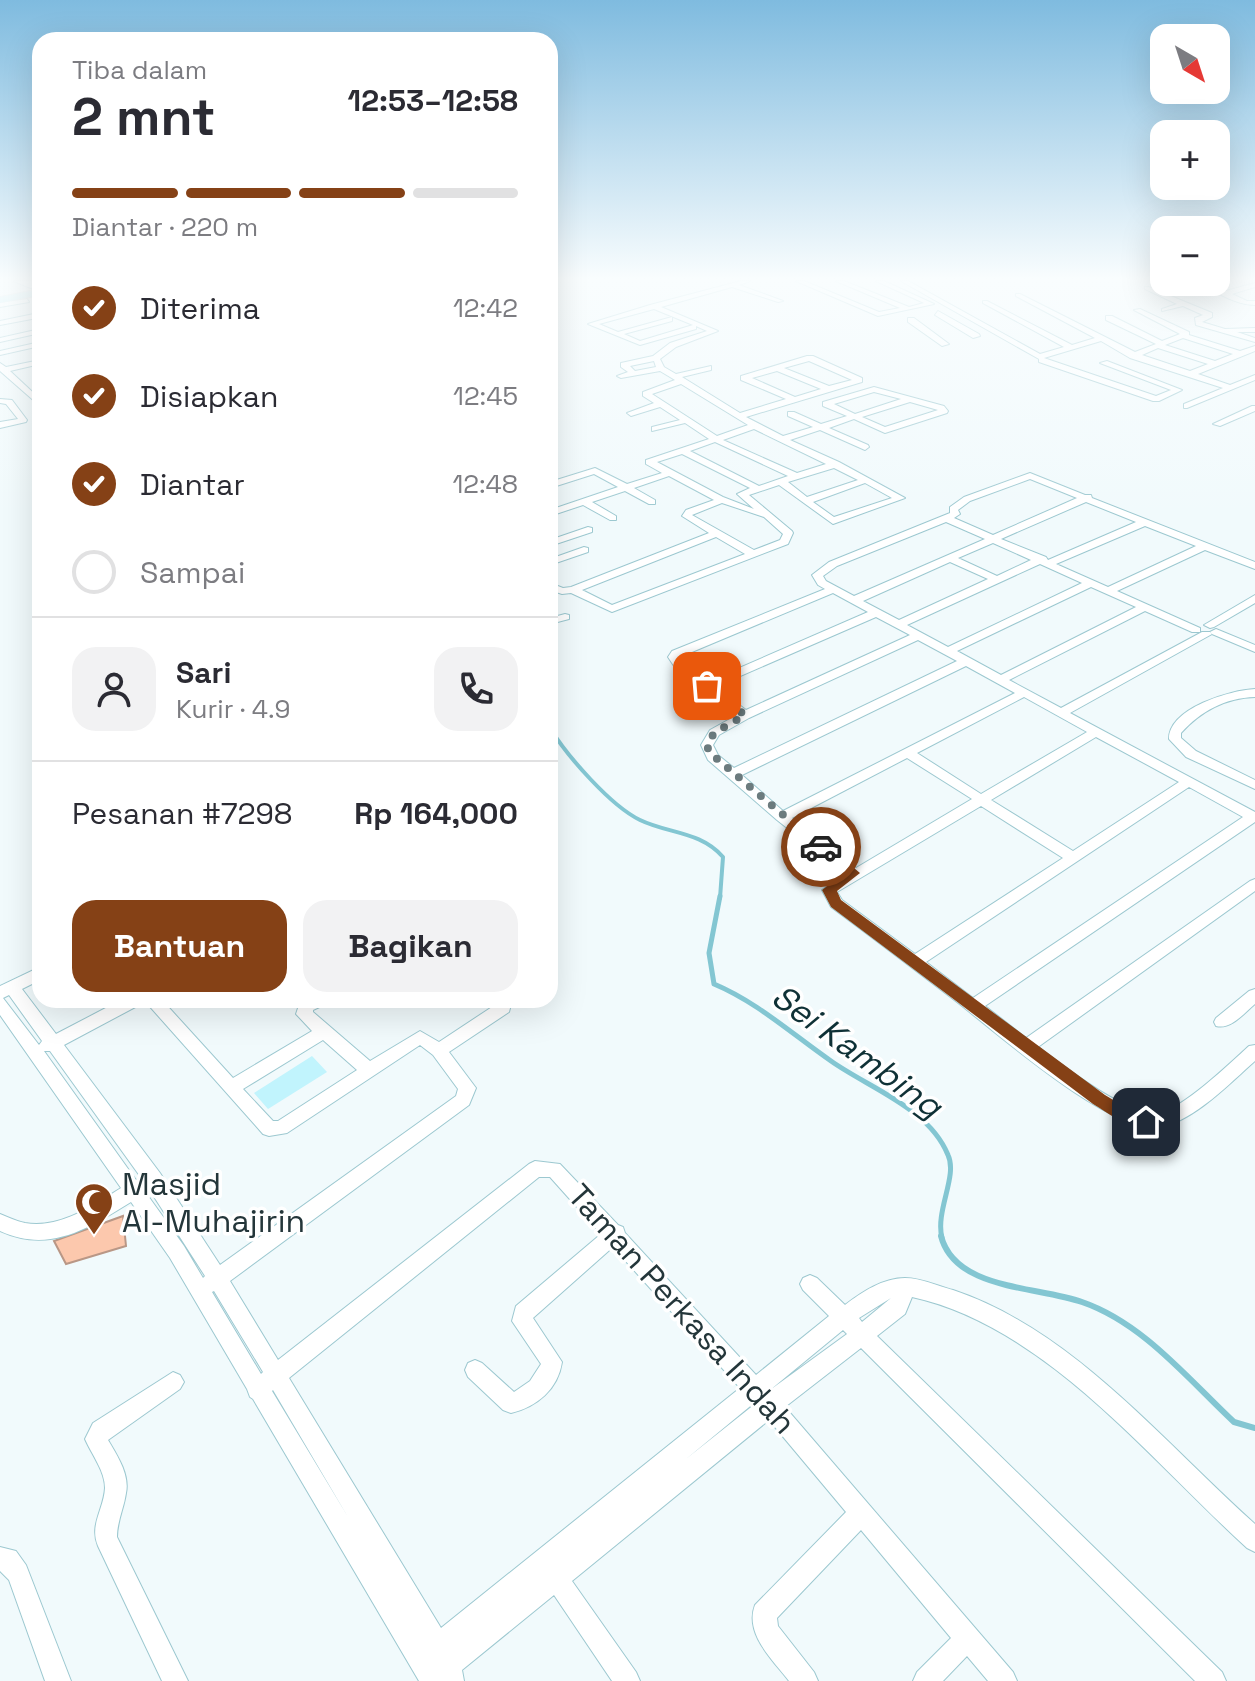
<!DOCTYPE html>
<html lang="id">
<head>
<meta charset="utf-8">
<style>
	body { margin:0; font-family:"Space Grotesk",sans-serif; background:#f2f2f3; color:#2b2b33; height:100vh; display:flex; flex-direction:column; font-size:30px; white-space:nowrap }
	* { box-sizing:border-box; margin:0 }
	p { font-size:26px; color:#7c7c81 }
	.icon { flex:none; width:44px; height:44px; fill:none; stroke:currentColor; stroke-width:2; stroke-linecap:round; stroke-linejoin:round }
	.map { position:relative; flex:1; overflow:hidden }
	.drawer { position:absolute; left:32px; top:32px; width:526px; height:976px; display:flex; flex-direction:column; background:#fff; border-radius:24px; box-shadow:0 8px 32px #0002 }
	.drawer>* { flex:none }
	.needle { width:52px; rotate:141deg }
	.fabs { position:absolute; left:1150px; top:24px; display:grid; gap:16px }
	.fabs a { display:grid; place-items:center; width:80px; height:80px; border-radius:16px; background:#fff; box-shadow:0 8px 32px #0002; font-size:40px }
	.pin { position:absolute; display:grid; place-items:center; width:68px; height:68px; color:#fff; margin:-34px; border-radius:16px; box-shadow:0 4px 12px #0006 }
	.courier { position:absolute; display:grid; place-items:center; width:80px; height:80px; margin:-40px; border:6px solid #854116; border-radius:50%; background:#fff; color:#222; box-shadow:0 2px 10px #0007 }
	.headline em { font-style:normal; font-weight:700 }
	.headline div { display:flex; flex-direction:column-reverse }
	.headline { display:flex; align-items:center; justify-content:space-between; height:136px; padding:0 40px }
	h1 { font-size:52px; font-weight:700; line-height:60px }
	.bar { display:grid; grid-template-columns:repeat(4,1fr); gap:12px 8px; align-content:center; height:96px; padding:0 40px }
	.bar i { height:10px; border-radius:6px; background:#e1e1e2 }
	.bar .selected { background:#854116 }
	.bar p { grid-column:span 4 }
	.line { display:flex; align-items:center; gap:20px; padding:0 40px; border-top:2px solid #e1e1e2 }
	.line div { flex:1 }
	.round { display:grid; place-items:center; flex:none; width:84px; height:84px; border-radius:24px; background:#f2f2f3 }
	ol { padding:0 40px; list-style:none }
	li { display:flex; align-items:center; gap:24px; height:88px }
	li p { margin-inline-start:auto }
	li .icon { padding:8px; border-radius:50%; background:#854116; color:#fff; stroke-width:4 }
	li:last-child { color:#7c7c81 }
	li i { width:44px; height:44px; border:4px solid #e1e1e2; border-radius:50% }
	.action { display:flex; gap:16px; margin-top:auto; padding:16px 40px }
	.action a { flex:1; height:92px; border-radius:24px; background:#854116; color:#fff; font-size:32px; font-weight:700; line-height:92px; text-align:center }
	.action a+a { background:#f2f2f3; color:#2b2b33 }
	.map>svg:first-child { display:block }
	.green { fill:#c1f4fd }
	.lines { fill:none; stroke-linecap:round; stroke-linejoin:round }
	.stream-far2 { stroke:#83c6d2; stroke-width:4 }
	.stream-far1 { stroke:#83c6d2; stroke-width:5 }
	.stream { stroke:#83c6d2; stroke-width:6 }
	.building { fill:#fcc8ad; stroke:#b99786; stroke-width:2 }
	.minor-casing { stroke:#9cc8d0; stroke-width:2 }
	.primary-casing { stroke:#d3d7d8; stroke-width:2 }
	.minor { fill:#fff; fill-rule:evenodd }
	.primary { fill:#ace8f2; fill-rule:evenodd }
	.route { fill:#854116 }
	.done { stroke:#6c7b7e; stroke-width:8; stroke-dasharray:0 14.4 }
	.labels { text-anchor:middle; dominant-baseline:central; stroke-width:7; stroke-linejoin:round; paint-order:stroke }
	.near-poi-label { font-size:32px; fill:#24363a; stroke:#fff; text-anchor:start }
	.near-street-label { font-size:32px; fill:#24363a; stroke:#fff }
	.near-water-label { font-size:34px; font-style:italic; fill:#0f3136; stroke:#fff }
</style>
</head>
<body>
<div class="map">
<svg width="1255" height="1681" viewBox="0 0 1255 1681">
	<rect width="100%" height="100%" fill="#f1fafc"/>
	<polygon class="green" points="312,1056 327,1072 268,1109 254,1093"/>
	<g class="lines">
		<path class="stream-far2" d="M550 728C567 756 611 806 640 820 669 834 700 831 723 857L720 898"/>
		<path class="stream-far1" d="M720 896 709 953 714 984C757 1002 792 1034 831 1061 869 1088 929 1108 948 1155 958 1176 935 1211 942 1238"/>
		<path class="stream" d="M941 1236C955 1290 1036 1286 1082 1302 1143 1323 1188 1379 1234 1422L1255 1428"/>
	</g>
	<polygon class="building" points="123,1216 126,1246 66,1264 54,1241"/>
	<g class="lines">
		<g class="minor-casing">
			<g id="minor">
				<path d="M14 281H32L40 287V291C38 291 15 282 14 281Z"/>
				<path d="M741 281H750L739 285 783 301 778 302 732 287 661 307 718 331 676 347 660 359 664 367 676 374 711 366V370L682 377 740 413 786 399 741 380V376L807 356H813L862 378V382L746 417 783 436 813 427 788 416V412H794L821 424 847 416 823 406V402L874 387 944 406 948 411 947 413 885 433 854 419 829 428 868 445 869 447 865 450 820 430 790 440 839 462 905 498 833 524 779 485 749 495 792 531 793 533 788 544 612 612 571 593 562 594 550 590V583L563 588 571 587 709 533 682 516 686 510 714 500 669 476 634 488 655 500V504H649L625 491 592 502 616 516V520H610L583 505 550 516V510L618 487 594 474 550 488V482L595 468 627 484 662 473 646 464V460L709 439 685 423 652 431V427L680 420 660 407 631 416 627 413 654 403 643 396V392L675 380 660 371 621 378 617 376 628 372 621 367V363L653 356 670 343 707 331 696 326V329L640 345 588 324 650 305ZM654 309 693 325 640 341 624 334 672 321V317L618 332 599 324ZM654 361 656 367 635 371 630 366ZM809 361 852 380 829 386 784 368ZM777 371 821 389 795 397 752 378ZM681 384 748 425 717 436 652 394ZM874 392 901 399 855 414 834 404ZM910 402 938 410 885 427 862 417ZM754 429 826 464 797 473 723 440ZM715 442 788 476 759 486 690 451ZM682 454 750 488 737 494 754 509 723 497 657 462ZM834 468 858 480 807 497 788 482ZM865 483 892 498 834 517 813 502ZM722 503 764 517 783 534 780 540 754 550 692 515ZM716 537 745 554 612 605 582 590Z"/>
				<polygon points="796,281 804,281 879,312 900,308 836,281 844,281 909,307 924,303 876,281 884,281 934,304 878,316"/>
				<path d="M901 281H908L1040 354 1064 347 983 303V301H987L1072 345 1095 338 1016 296V294H1020L1135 352 1156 344 1106 320V316H1112L1162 341 1180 334 1134 310 1140 309 1189 332V335L1240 351 1255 346V351L1198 374 1230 385 1255 375V380L1187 408H1184V404L1223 388 1130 358 1101 341 1044 358 1156 396 1171 390 1100 363 1107 361 1182 390 1159 401H1153L1039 362V359ZM1183 338 1233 354 1215 361 1165 345ZM1158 348 1208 364 1190 371 1142 355Z"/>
				<path d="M1204 282 1226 291 1255 283V287L1232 294 1247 301H1255V305C1236 305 1218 293 1202 285Z"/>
				<polygon points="1145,287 1149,287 1212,313 1212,317 1202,322 1225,329 1255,328 1255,332 1237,332 1255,338 1255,342 1196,325 1195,318 1203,315 1183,306 1162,311 1162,309 1177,304 1145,289"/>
				<polygon points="27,299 29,302 0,307 0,303"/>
				<polygon points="938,311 979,334 980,336 973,338 935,315"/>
				<polygon points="34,314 37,318 0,325 0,321"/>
				<polygon points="908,318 914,318 949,344 942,346 908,322"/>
				<polygon points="40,329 40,333 0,342 0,338"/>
				<polygon points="40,342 40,346 0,355 0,351"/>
				<polygon points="40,360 40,364 10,371 40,399 40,406 0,371 0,363 6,367"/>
				<polygon points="0,399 12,400 27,420 26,422 0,428 0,422 18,419 6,404 0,403"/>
				<polygon points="1252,406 1255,406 1255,411 1220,426 1213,424"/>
				<path d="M1030 473 1085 495H1091L1092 498 1255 562V569L1205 550 1117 591 1200 628V632H1192L1145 611 1009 680 1061 708 1202 632H1210L1212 634 1070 713 1255 812V822L985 1006 1026 1038 1250 881 1255 879V891L1038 1047C1063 1066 1127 1116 1158 1113 1182 1110 1230 1063 1249 1046L1255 1045V1061C1230 1083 1195 1120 1161 1127 1113 1136 997 1033 957 1002 915 970 873 938 831 907L822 890 845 874 777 820 708 760 701 745 710 730 737 715 676 669 668 657 672 651 825 589 818 585 812 575 829 562 950 513V507L964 497ZM1030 479 1077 498 993 535 954 518 960 514 958 510 970 501ZM1086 502 1136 522 1048 560 1046 557 1001 539ZM946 522 985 539 854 596 826 581 823 576 837 566ZM1145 526 1196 546 1108 587 1056 564ZM993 543 1031 560 997 576 958 558ZM950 562 988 579 899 620 863 601ZM1040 564 1082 583 948 647 907 625ZM1091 587 1136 607 1001 675 957 651ZM833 593 868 612 707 682 685 665 680 657ZM876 617 910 635 746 710 715 687ZM918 640 957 661 734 768 718 755 713 745 719 735 749 718ZM966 666 1015 693 783 811 742 775ZM1024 697 1087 732 981 794 917 753ZM1096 737 1179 782 1073 851 991 800ZM907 758 972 799 856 868 792 818ZM1189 787 1243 817 973 998 926 962ZM981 806 1063 858 915 954 842 900 837 892Z"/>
				<polygon points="588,527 592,528 592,532 550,546 550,540"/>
				<polygon points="584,547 588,548 588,552 550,565 550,559"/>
				<polygon points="1255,595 1255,603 1214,627 1210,628 1204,625"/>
				<polygon points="565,614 569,615 569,619 550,624 550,618"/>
				<polygon points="1216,629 1255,645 1255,652 1212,634 1210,632"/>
				<path d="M1255 689V697C1225 698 1201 711 1181 733V738L1196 751 1255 780V789L1186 757 1169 739C1169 708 1231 690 1255 689Z"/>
				<path d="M40 967V980L22 989 56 1034 121 1000H143L141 1004 64 1045 160 1173 220 1265 456 1096 458 1089 433 1055 420 1045 287 1133 269 1136 263 1134 144 1000H162L233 1078 312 1031 296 1014 300 1002 328 1000 326 1004 313 1010V1012L370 1061 420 1031 439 1042 495 1005 496 1000H512L509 1012 449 1052 476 1088 469 1105 230 1281 278 1360 529 1164 535 1161 560 1164 618 1225 623 1227 625 1233 756 1375 829 1316 803 1290 800 1284 803 1278 810 1275 817 1278 845 1305C862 1292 883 1278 905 1278 921 1278 938 1286 953 1290 1073 1330 1163 1442 1255 1524V1552L1247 1548C1149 1459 1045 1326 912 1297L905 1314 877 1336 1222 1672 1226 1681H1195L861 1348 785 1407 1013 1672 1017 1681H988L967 1656 943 1681H913L917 1672 951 1638 861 1530 777 1618 778 1626 814 1672 818 1681H789C773 1660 744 1634 755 1605L846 1512 769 1420 572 1581 636 1672 640 1681H612L554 1595 462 1670 464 1681H419L253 1399 250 1397 247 1389 170 1258 131 1202C89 1228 50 1254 0 1231V1214C8 1217 16 1221 25 1223 60 1229 92 1206 121 1188L0 1015V986ZM9 995 42 1041 39 1045 3 998ZM323 1040 357 1070 278 1121H273L243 1089ZM44 1051H50L142 1179 136 1180ZM539 1177H550L601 1234 516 1306 512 1321 541 1364 530 1381 514 1392 482 1363 475 1360 468 1363 465 1370 468 1377 503 1410 511 1413C537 1407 558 1389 562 1362L533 1318 613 1247 740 1388 441 1628 289 1378ZM149 1189 205 1276 203 1278 184 1246 146 1193ZM214 1291 263 1372 261 1374 212 1292ZM891 1298 862 1322 859 1318ZM843 1330 847 1334 770 1390ZM273 1390 348 1517 272 1391ZM754 1403 755 1404 686 1459Z"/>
				<path d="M1255 989V1004C1244 1013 1231 1030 1216 1026L1214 1022 1216 1018 1249 991Z"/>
				<path d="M173 1372 180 1375 184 1382 180 1389 108 1440C117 1455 130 1475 126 1493 124 1508 117 1521 117 1537L188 1681H162L98 1546C89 1525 104 1509 105 1488 105 1471 92 1455 85 1439L93 1423Z"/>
				<polygon points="0,1547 16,1551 26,1565 71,1681 45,1681 9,1580 0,1571"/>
			</g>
		</g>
		<g class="primary-casing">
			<polygon id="primary" points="40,289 40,295 0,303 0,297"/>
		</g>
		<use href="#minor" class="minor"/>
		<use href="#primary" class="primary"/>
	</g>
	<linearGradient id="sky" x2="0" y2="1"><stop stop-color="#7fbbdf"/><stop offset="0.54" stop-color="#f9fdfe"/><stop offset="1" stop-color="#f9fdfe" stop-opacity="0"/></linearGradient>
	<rect width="1255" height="516" fill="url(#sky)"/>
	<path class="route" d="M816 844H825L860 873 837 891 841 900 1105 1095 1133 1112 1152 1118V1127C1132 1132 1110 1114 1093 1104L831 907 822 890 844 873 816 850Z"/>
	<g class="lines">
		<polyline class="done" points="707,686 745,715 714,733 707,745 709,752 821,847"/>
	</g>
	<defs>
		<g id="mosque-pin" transform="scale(2)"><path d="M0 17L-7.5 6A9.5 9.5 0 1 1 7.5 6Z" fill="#854116" stroke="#fff"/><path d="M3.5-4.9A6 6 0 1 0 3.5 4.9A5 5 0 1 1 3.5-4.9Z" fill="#fff"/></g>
	</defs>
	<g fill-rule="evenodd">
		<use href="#mosque-pin" x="94" y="1202"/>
	</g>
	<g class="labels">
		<g class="near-poi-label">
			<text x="122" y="1184">Masjid<tspan x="122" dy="37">Al-Muhajirin</tspan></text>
		</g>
		<g class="near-street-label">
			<text transform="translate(682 1309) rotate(48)">Taman Perkasa Indah</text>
		</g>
		<g class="near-water-label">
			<text transform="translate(857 1051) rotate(36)">Sei Kambing</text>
		</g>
	</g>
</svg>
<div class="fabs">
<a><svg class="needle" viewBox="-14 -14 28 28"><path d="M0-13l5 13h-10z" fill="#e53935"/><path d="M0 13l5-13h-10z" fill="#7c7c81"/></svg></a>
<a>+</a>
<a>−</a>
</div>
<div class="pin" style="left:707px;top:686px;background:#ea580c"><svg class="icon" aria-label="bag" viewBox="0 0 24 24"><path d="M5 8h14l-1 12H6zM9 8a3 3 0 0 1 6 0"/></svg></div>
<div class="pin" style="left:1146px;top:1122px;background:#1f2937"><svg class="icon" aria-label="home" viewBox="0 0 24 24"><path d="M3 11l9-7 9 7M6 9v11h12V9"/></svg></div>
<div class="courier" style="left:821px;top:847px"><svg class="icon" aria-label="car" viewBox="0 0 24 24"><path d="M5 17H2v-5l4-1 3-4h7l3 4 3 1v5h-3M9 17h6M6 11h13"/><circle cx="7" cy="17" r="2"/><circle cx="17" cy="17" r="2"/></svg></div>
<section class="drawer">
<div class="headline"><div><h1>2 mnt</h1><p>Tiba dalam</p></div><em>12:53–12:58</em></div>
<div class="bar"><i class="selected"></i><i class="selected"></i><i class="selected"></i><i></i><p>Diantar · 220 m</p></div>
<ol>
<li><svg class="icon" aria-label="check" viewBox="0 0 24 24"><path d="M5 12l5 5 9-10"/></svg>Diterima<p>12:42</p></li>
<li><svg class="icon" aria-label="check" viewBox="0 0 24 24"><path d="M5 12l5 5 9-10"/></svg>Disiapkan<p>12:45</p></li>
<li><svg class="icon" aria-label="check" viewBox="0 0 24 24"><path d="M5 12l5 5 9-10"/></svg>Diantar<p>12:48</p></li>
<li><i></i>Sampai</li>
</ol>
<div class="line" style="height:144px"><a class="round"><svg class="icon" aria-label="person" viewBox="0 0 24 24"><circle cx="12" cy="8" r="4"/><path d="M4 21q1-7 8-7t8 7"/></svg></a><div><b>Sari</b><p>Kurir · 4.9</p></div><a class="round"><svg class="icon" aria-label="phone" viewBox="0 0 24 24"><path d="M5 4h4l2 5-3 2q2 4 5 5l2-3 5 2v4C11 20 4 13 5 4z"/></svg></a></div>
<div class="line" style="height:104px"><div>Pesanan #7298</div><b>Rp 164,000</b></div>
<div class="action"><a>Bantuan</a><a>Bagikan</a></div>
</section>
</div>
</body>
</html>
